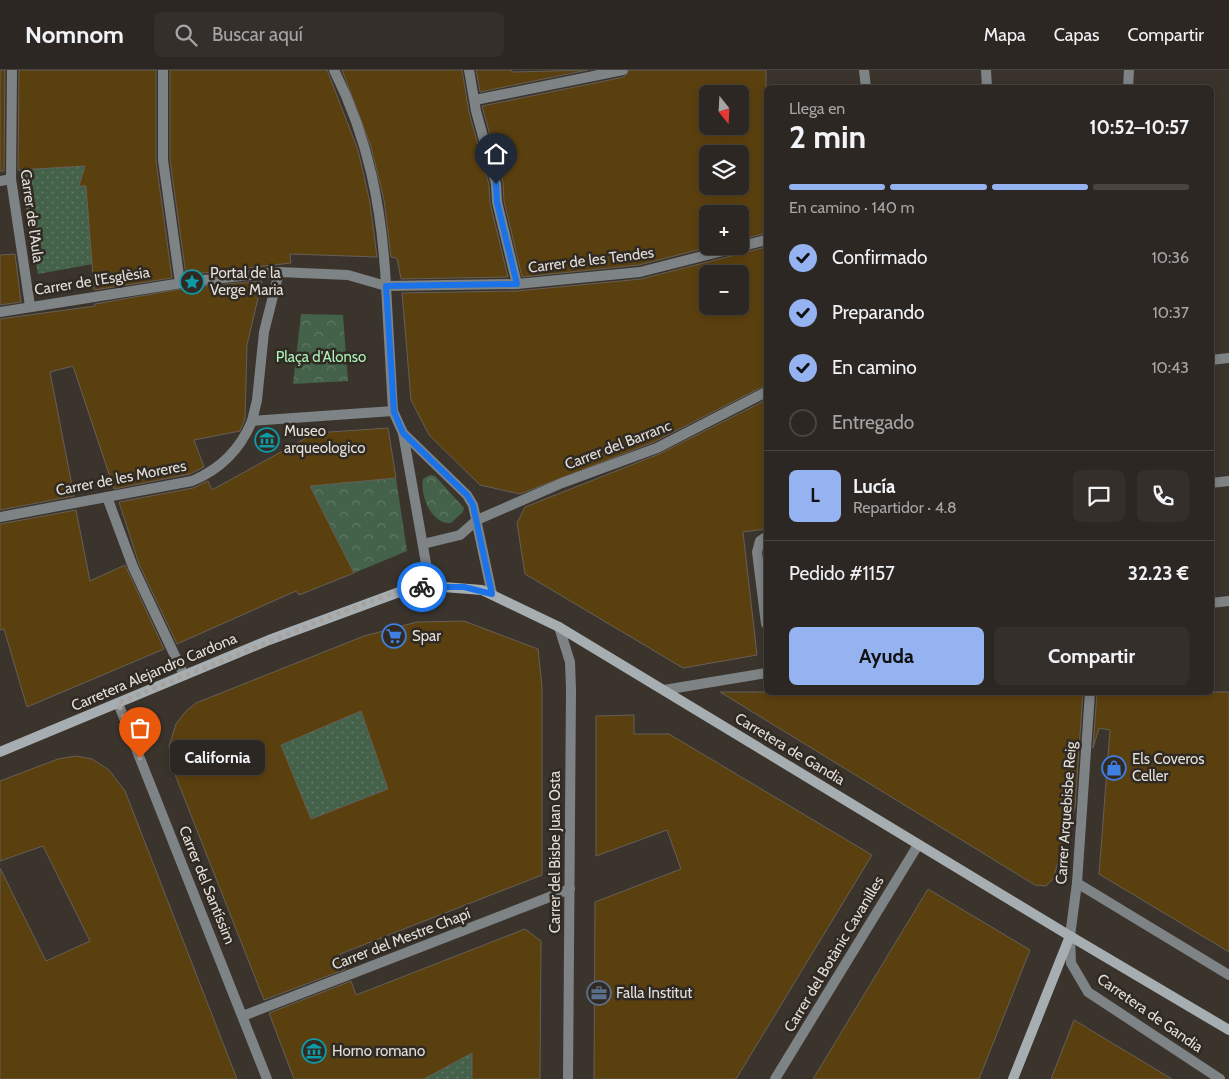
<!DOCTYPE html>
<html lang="es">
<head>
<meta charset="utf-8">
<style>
	body { margin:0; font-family:Cabin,sans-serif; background:#342f2a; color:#f1f3f6; height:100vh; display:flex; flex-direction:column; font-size:19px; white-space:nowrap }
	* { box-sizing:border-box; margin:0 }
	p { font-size:16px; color:#a6a5a5 }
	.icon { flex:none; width:28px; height:28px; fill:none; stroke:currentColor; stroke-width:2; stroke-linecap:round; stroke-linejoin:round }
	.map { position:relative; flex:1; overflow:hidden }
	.panel { position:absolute; left:764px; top:15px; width:450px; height:610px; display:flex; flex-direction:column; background:#2c2722; border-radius:8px; box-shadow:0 2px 8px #0003,0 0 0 1px #484440 }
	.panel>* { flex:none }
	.needle { width:32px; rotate:162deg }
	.fabs { position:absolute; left:699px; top:15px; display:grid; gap:10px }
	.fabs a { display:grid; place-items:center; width:50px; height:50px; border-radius:8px; background:#2c2722; box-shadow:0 2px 8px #0003,0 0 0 1px #484440; font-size:25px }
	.pin { position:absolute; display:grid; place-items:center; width:42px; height:42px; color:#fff; margin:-51px -21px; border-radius:50% 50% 50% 0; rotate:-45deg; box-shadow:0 0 5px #0007 }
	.pin .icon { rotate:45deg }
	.courier { position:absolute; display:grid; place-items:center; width:50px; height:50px; margin:-25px; border:4px solid #1a73e8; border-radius:50%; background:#fff; color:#222; box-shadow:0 1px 6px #0007 }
	.bubble { position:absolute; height:35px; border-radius:8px; background:#2c2722; box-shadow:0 2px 8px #0003,0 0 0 1px #484440; font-size:16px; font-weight:700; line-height:35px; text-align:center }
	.summary em { font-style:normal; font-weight:700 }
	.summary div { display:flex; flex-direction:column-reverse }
	.summary { display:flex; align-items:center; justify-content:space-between; height:85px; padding:0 25px }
	h1 { font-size:32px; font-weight:700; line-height:38px }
	.bar { display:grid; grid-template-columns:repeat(4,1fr); gap:8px 5px; align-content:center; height:60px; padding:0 25px }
	.bar i { height:6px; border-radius:4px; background:#484440 }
	.bar .current { background:#95b2f1 }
	.bar p { grid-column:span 4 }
	.line { display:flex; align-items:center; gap:12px; padding:0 25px; border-top:1px solid #484440 }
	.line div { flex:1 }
	.round { display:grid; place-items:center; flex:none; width:52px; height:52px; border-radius:8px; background:#342f2a }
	ol { padding:0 25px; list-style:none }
	li { display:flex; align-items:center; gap:15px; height:55px }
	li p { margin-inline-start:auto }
	li .icon { padding:5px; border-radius:50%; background:#95b2f1; color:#111; stroke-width:4 }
	li:last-child { color:#a6a5a5 }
	li i { width:28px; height:28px; border:2px solid #484440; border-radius:50% }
	.action { display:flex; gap:10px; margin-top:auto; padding:10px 25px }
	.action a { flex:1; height:58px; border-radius:8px; background:#95b2f1; color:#111; font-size:20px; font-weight:700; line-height:58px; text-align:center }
	.action a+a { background:#342f2a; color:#f1f3f6 }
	header { display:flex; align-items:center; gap:30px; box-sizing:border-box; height:70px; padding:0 25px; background:#2c2722; border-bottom:1px solid #484440 }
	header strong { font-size:24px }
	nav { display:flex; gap:28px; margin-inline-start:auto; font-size:18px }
	.search { width:350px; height:45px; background:#342f2a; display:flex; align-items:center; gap:12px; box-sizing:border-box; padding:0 18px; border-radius:8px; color:#a6a5a5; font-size:19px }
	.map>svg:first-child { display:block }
	.park { fill:url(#park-crowns) }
	.garden { fill:url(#garden-dots) }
	.building { fill:#5b400f; stroke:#655f57; fill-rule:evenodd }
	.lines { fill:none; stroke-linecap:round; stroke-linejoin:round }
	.lane { stroke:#7e8385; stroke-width:10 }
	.street { stroke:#7e8385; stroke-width:10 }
	.secondary { stroke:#a6aeb2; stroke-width:10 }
	.done { stroke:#a7a29d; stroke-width:5; stroke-dasharray:0 9 }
	.route { stroke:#1a73e8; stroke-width:6 }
	.labels { text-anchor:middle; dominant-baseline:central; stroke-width:5; stroke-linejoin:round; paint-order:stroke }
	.street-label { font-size:15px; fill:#e2ded9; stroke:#302a23 }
	.poi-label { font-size:15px; fill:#e2ded9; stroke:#302a23; text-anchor:start }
	.park-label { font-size:15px; fill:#aaf1ba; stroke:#302a23 }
</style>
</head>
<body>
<header>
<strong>Nomnom</strong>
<div class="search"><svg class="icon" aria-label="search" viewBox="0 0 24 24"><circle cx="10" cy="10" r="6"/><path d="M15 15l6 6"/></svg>Buscar aquí</div>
<nav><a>Mapa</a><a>Capas</a><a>Compartir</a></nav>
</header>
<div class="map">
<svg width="1229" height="1009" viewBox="0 0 1229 1009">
	<defs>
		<pattern id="park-crowns" width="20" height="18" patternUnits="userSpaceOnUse" patternTransform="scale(1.25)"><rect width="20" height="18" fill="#44624a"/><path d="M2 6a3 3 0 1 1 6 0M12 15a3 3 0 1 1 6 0" fill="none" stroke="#5f7864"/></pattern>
		<pattern id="garden-dots" width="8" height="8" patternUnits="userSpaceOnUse" patternTransform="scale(1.25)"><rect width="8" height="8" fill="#44624a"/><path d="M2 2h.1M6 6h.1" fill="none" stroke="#5f7864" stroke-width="1.8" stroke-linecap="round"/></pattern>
	</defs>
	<rect width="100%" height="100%" fill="#3a342d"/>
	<g class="park">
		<polygon points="301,244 343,245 348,311 293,314"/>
		<path d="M430 405 435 406 464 438 463 442 451 453C431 455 420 425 423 409Z"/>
		<polygon points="396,408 407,481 354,503 310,416"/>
	</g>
	<g class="garden">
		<polygon points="69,96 85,96 81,108 83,116 86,116 93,194 38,204 19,100"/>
		<polygon points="361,641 388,719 326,743 341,779 304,793 279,672"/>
		<polygon points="482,983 472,1009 424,1009 470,984"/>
	</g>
	<g class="building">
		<polygon points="0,0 5,0 4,101 0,101"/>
		<polygon points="19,0 156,0 156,91 172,208 94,220 86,116 79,116 85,96 18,100"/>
		<polygon points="170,0 327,0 358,80 370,133 377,187 290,184 291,193 186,205 170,90"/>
		<polygon points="342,0 462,0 469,42 489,115 490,133 508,207 401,209 397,188 391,187 384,130 371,77"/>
		<polygon points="476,0 511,0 512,2 588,0 480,22"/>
		<path d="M630 0H766V163L740 170V144H708V176H713L639 195 522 207 504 131 503 112 482 36 624 7ZM708 24H740V56H708ZM708 84H740V116H708Z"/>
		<path d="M766 177V315L654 372 520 424 480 415 429 365 411 330 402 223 517 221 641 209ZM708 204H740V236H708Z"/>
		<polygon points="15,184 21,232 0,235 0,185"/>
		<polygon points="262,211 247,275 245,349 240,361 194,370 204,397 190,404 114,419 73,296 50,302 74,426 0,440 0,249 95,236 95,234 192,217"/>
		<polygon points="766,330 766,459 743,462 757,585 683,598 525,504 517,453 525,437 659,384"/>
		<polygon points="388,358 396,408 310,416 354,503 299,525 296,521 177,574 139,494 119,432 193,418 208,411 212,420 315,363"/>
		<polygon points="76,440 90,511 125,495 164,579 27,637 4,559 0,560 0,454"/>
		<path d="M464 551 538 579 542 617V805L340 884 346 899 264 930 172 697 169 676 176 654 186 641 196 633 364 566 417 552ZM361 641 388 719 311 749 281 675Z"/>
		<polygon points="720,622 1083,622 1075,737 1053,809 1046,816 1035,815"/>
		<polygon points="1097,622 1229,622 1229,882 1099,804 1110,660 1099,658 1093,678"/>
		<polygon points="634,645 634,664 669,664 872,785 736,1009 594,1009 595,832 681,799 667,760 596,786 596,646"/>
		<polygon points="76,686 92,689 109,700 125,721 237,1009 0,1009 0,798 46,891 90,871 43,776 0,791 0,711 58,689"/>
		<polygon points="928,819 1030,880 979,1009 813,1009"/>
		<polygon points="525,859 541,871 540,1009 472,1009 472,983 424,1009 294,1009 269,943 351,911 356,925"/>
		<polygon points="1074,950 1172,1009 1051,1009"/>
	</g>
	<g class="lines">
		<g class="lane">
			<polyline points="12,0 11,109 30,236"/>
			<polyline points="163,0 163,90 180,213"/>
			<path d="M334 0C369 70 382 138 386 216L517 214 640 202 766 170"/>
			<polyline points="469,0 476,41 496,114 497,132 517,214"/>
			<polyline points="864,0 866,18"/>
			<polyline points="1128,18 1129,0"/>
			<polyline points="475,30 623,0"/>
			<polyline points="195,211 279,202"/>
			<polyline points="0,242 188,212"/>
			<polyline points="1211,413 1229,411"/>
			<polyline points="107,427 133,497 184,605"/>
			<path d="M0 447 192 411C221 399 240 380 252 351"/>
			<polyline points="477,450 562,413 657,378 766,322"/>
			<polyline points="766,467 760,471 757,482 766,554"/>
			<polyline points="1077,813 1229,905"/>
		</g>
		<g class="street">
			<polyline points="986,0 987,18"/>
			<polyline points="0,111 11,109"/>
			<polyline points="1211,290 1229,288"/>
			<polyline points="393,341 252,351 257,330 264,262 279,202 348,205 386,216 393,341 403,363 430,516"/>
			<polyline points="403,363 467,425 473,435 492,524"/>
			<polyline points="423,474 460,465 477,450"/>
			<polyline points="1211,533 1229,531"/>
			<polyline points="559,557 570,592 571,619 568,1009"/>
			<polyline points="664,620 766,603"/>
			<polyline points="1090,622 1077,813 1070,866 1071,893 1088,922 1220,1009"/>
			<polyline points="118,633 267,1009"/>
			<polyline points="243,946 570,819"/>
			<polyline points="775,1009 918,775"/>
		</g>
		<g class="secondary">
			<polyline points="0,682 269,570 402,521 430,516 482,520 559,557 1070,866 1229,960"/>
			<polyline points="1013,1009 1070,866"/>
		</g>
	</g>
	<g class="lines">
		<polyline class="done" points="140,688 118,633 322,550 402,520 422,517"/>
		<polyline class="route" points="422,517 464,517 492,524 473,435 467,425 403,363 394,342 386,216 517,214 497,132 496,114"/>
	</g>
	<defs>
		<g id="sight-ring" transform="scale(1.25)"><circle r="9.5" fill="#302a23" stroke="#0f9aa8" stroke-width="1.5"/><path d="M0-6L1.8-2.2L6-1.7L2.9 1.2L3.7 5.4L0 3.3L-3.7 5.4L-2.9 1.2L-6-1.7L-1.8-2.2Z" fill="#0f9aa8"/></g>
		<g id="museum-ring" transform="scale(1.25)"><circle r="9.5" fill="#302a23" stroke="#0f9aa8" stroke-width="1.5"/><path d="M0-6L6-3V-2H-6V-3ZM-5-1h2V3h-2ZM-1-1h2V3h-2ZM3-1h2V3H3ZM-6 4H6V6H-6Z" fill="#0f9aa8"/></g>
		<g id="supermarket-ring" transform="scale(1.25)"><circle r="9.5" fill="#302a23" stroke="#3f7fe0" stroke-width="1.5"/><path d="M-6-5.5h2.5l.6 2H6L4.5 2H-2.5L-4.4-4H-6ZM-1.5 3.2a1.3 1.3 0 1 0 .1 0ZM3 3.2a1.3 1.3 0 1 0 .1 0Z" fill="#3f7fe0"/></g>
		<g id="shop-ring" transform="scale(1.25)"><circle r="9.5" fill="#302a23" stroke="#3f7fe0" stroke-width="1.5"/><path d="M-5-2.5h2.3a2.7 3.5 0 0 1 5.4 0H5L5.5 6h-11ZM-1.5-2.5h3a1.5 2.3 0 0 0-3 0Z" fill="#3f7fe0"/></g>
		<g id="office-ring" transform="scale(1.25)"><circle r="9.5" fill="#302a23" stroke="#5c6f8a" stroke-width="1.5"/><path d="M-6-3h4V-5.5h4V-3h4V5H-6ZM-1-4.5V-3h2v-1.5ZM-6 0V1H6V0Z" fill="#5c6f8a"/></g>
	</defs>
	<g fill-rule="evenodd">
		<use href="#sight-ring" x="192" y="212"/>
		<use href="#museum-ring" x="267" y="370"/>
		<use href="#supermarket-ring" x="394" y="566"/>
		<use href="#shop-ring" x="1114" y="698"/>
		<use href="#office-ring" x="599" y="923"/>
		<use href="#museum-ring" x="314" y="981"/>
	</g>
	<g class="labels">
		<g class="street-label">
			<text transform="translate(32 146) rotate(82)">Carrer de l'Aula</text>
			<text transform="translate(591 190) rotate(-7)">Carrer de les Tendes</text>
			<text transform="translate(92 211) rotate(-9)">Carrer de l'Esglèsia</text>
			<text transform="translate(618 375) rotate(-21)">Carrer del Barranc</text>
			<text transform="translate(121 408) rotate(-11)">Carrer de les Moreres</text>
			<text transform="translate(154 602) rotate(-23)">Carretera Alejandro Cardona</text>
			<text transform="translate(790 679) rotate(31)">Carretera de Gandia</text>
			<text transform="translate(1066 743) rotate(-86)">Carrer Arquebisbe Reig</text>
			<text transform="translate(555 782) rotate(-90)">Carrer del Bisbe Juan Osta</text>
			<text transform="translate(207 815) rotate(68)">Carrer del Santíssim</text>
			<text transform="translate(401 869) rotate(-21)">Carrer del Mestre Chapí</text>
			<text transform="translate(834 884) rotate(-59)">Carrer del Botànic Cavanilles</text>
			<text transform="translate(1150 943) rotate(35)">Carretera de Gandia</text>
		</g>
		<g class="poi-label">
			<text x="210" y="203">Portal de la<tspan x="210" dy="17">Verge Maria</tspan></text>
			<text x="284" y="361">Museo<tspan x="284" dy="17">arqueologico</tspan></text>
			<text x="412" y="566">Spar</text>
			<text x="1132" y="689">Els Coveros<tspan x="1132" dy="17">Celler</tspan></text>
			<text x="616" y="923">Falla Institut</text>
			<text x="332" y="981">Horno romano</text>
		</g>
		<g class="park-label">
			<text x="321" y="287">Plaça d'Alonso</text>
		</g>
	</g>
</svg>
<div class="fabs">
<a><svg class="needle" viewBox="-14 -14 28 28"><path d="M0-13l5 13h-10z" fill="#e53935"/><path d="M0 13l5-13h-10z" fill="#a6a5a5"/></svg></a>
<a><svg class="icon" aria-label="layers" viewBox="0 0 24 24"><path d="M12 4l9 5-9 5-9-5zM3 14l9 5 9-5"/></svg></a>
<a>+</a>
<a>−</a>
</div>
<div class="pin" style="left:140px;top:688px;background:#ea580c"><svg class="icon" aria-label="bag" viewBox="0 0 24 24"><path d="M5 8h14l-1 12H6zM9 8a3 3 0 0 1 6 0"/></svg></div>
<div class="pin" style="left:496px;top:114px;background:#1f2937"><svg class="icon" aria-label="home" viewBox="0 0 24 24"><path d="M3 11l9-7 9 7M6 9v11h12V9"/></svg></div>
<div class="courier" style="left:422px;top:517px"><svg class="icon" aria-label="bike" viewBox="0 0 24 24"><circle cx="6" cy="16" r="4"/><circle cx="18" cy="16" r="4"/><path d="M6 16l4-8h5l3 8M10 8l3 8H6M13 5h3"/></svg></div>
<div class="bubble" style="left:170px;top:670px;width:95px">California</div>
<section class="panel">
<div class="summary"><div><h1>2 min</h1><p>Llega en</p></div><em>10:52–10:57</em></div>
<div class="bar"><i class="current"></i><i class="current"></i><i class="current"></i><i></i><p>En camino · 140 m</p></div>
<ol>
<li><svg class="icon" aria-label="check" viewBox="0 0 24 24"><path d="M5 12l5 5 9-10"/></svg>Confirmado<p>10:36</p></li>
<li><svg class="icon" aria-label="check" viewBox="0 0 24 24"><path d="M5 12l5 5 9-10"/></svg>Preparando<p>10:37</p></li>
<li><svg class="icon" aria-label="check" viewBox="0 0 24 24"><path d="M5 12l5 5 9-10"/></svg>En camino<p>10:43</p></li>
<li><i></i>Entregado</li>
</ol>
<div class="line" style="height:90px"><b class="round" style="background:#95b2f1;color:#111">L</b><div><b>Lucía</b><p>Repartidor · 4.8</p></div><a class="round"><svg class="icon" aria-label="chat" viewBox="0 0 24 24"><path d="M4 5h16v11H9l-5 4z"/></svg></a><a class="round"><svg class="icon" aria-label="phone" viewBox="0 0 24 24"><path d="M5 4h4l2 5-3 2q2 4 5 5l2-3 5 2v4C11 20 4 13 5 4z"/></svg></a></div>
<div class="line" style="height:65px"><div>Pedido #1157</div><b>32.23 €</b></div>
<div class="action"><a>Ayuda</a><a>Compartir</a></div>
</section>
</div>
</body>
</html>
